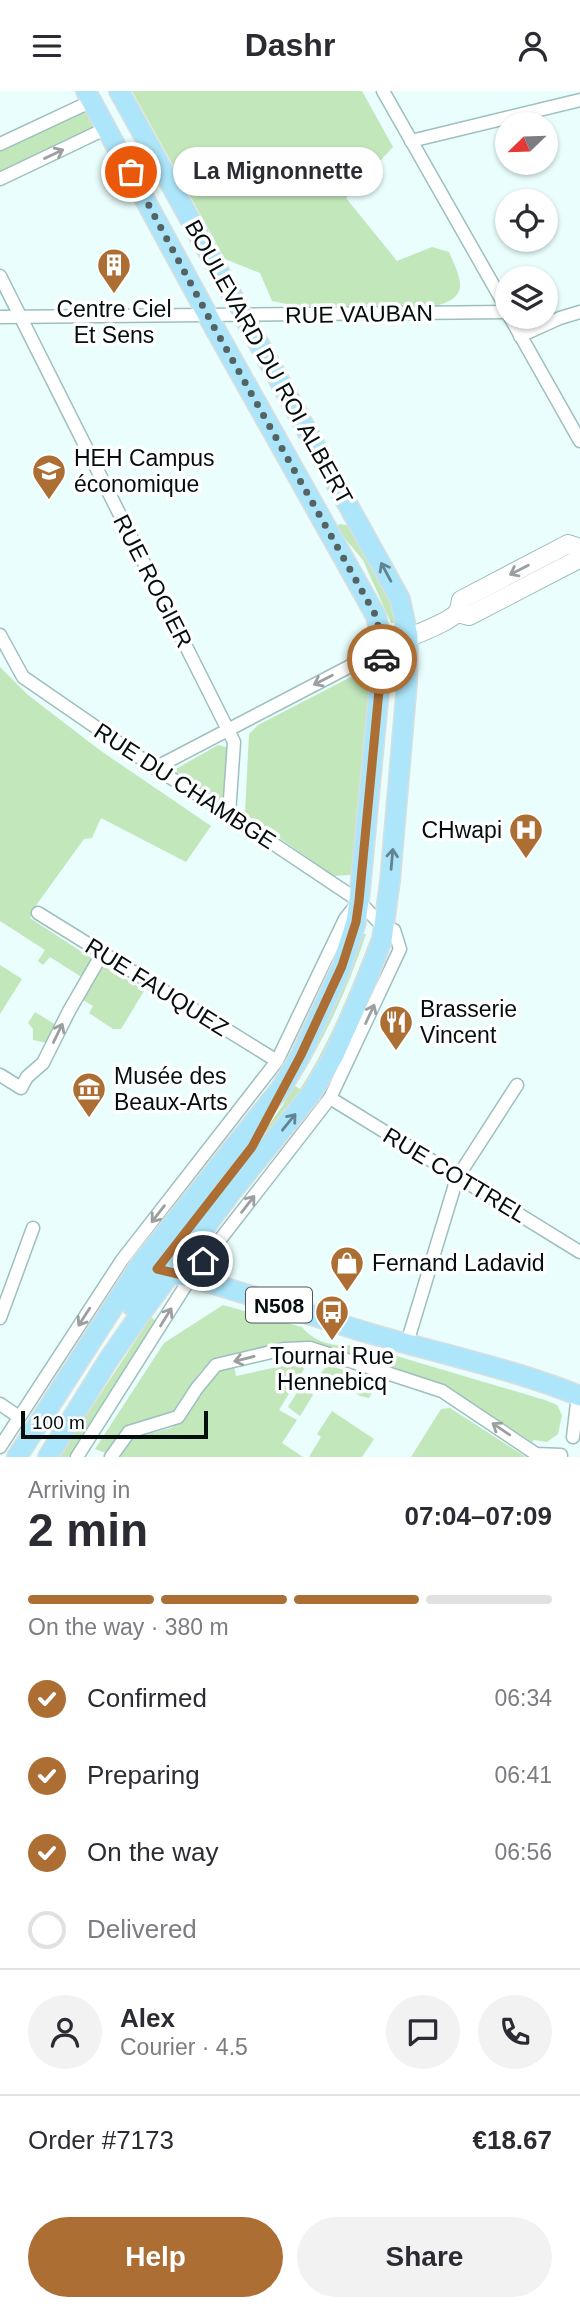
<!DOCTYPE html>
<html lang="en">
<head>
<meta charset="utf-8">
<style>
	body { margin:0; font-family:Arial,sans-serif; background:#f2f2f3; color:#2b2b33; height:100vh; display:flex; flex-direction:column; font-size:26px; white-space:nowrap }
	* { box-sizing:border-box; margin:0 }
	p { font-size:23px; color:#7c7c81 }
	.icon { flex:none; width:38px; height:38px; fill:none; stroke:currentColor; stroke-width:2; stroke-linecap:round; stroke-linejoin:round }
	.map { position:relative; height:1366px; overflow:hidden }
	.panel { display:flex; flex-direction:column; background:#fff; flex:1 }
	.panel>* { flex:none }
	.needle { width:46px; rotate:247deg }
	.controls { position:absolute; left:495px; top:21px; display:grid; gap:14px }
	.controls a { display:grid; place-items:center; width:63px; height:63px; border-radius:50%; background:#fff; box-shadow:0 2px 5px #0004; font-size:35px }
	.scale { position:absolute; left:21px; bottom:18px; width:187px; box-sizing:border-box; padding-left:7px; border:4px solid #040e0e; border-top:0; font-size:19px; line-height:24px; white-space:nowrap; color:#040e0e; -webkit-text-stroke:5px #fff; paint-order:stroke }
	.pin { position:absolute; display:grid; place-items:center; width:60px; height:60px; color:#fff; margin:-30px; border:4px solid #fff; border-radius:50%; box-shadow:0 2px 7px #0007 }
	.courier { position:absolute; display:grid; place-items:center; width:70px; height:70px; margin:-35px; border:5px solid #ac6e33; border-radius:50%; background:#fff; color:#222; box-shadow:0 2px 9px #0007 }
	.bubble { position:absolute; height:49px; border-radius:24px; background:#fff; box-shadow:0 2px 5px #0004; font-size:23px; font-weight:700; line-height:49px; text-align:center }
	.head em { font-style:normal; font-weight:700 }
	.head div { display:flex; flex-direction:column-reverse }
	.head { display:flex; align-items:center; justify-content:space-between; height:119px; padding:0 28px }
	h1 { font-size:46px; font-weight:700; line-height:52px }
	.bar { display:grid; grid-template-columns:repeat(4,1fr); gap:10px 7px; align-content:center; height:84px; padding:0 28px }
	.bar i { height:9px; border-radius:5px; background:#e1e1e2 }
	.bar .active { background:#ac6e33 }
	.bar p { grid-column:span 4 }
	.line { display:flex; align-items:center; gap:18px; padding:0 28px; border-top:2px solid #e1e1e2 }
	.line div { flex:1 }
	.round { display:grid; place-items:center; flex:none; width:74px; height:74px; border-radius:37px; background:#f2f2f3 }
	ol { padding:0 28px; list-style:none }
	li { display:flex; align-items:center; gap:21px; height:77px }
	li p { margin-inline-start:auto }
	li .icon { padding:7px; border-radius:50%; background:#ac6e33; color:#fff; stroke-width:4 }
	li:last-child { color:#7c7c81 }
	li i { width:38px; height:38px; border:4px solid #e1e1e2; border-radius:50% }
	.primary-button { display:flex; gap:14px; margin-top:auto; padding:14px 28px }
	.primary-button a { flex:1; height:80px; border-radius:42px; background:#ac6e33; color:#fff; font-size:28px; font-weight:700; line-height:80px; text-align:center }
	.primary-button a+a { background:#f2f2f3; color:#2b2b33 }
	header { display:flex; justify-content:space-between; align-items:center; height:91px; padding:0 28px; background:#fff; font-size:32px; font-weight:700 }
	.map>svg:first-child { display:block }
	.green { fill:#c1e7bb }
	.lines { fill:none; stroke-linecap:round; stroke-linejoin:round }
	.street-casing { stroke:#9dbfbe; stroke-width:15 }
	.secondary-casing { stroke:#9dbfbe; stroke-width:20 }
	.primary-casing { stroke:#dcdddd; stroke-width:22 }
	.street { stroke:#fff; stroke-width:12 }
	.secondary { stroke:#fff; stroke-width:18 }
	.primary { stroke:#ade6fa; stroke-width:19 }
	.oneway { stroke:#9b9f9f }
	.oneway2 { stroke:#618590 }
	.done { stroke:#546262; stroke-width:7; stroke-dasharray:0 12.6 }
	.route { stroke:#ac6e33; stroke-width:9 }
	.labels { text-anchor:middle; dominant-baseline:central; stroke-width:7; stroke-linejoin:round; paint-order:stroke }
	.shield { fill:#fff; stroke:#4f5656; stroke-width:2 }
	.shield-label { font-size:21px; font-weight:bold; fill:#040e0e }
	.poi-label { font-size:23px; fill:#040e0e; stroke:#fff; text-anchor:start }
	.street-label { font-size:23px; fill:#040e0e; stroke:#fff }
</style>
</head>
<body>
<header><svg class="icon" aria-label="menu" viewBox="0 0 24 24"><path d="M4 6h16M4 12h16M4 18h16"/></svg>Dashr<svg class="icon" aria-label="person" viewBox="0 0 24 24"><circle cx="12" cy="8" r="4"/><path d="M4 21q1-7 8-7t8 7"/></svg></header>
<div class="map">
<svg width="580" height="1366" viewBox="0 0 580 1366">
	<rect width="100%" height="100%" fill="#eafefe"/>
	<g class="green">
		<path d="M132 0H362L393 56 346 107 397 170 432 156 449 161C461 189 471 206 435 215H296L272 210 260 182 225 168Z"/>
		<polygon points="89,19 95,32 93,37 0,83 0,60"/>
		<polygon points="340,433 350,435 389,506 397,532 391,532 363,469 335,436"/>
		<polygon points="372,575 357,776 350,784 334,785 245,723 249,643 258,634"/>
		<polygon points="0,576 28,604 101,660 211,735 186,771 101,727 92,747 84,748 81,752 37,813 30,827 94,869 83,887 50,866 43,874 38,870 45,859 0,830"/>
		<polygon points="218,654 226,656 229,659 227,709 223,711 177,681 176,678"/>
		<path d="M363 843H366C349 895 324 949 295 995L300 998C328 956 353 894 371 846L374 851 313 988 238 1078 283 1014Z"/>
		<polygon points="0,874 22,888 0,923"/>
		<polygon points="103,876 108,876 144,900 121,938 113,938 89,922 93,915 83,909"/>
		<polygon points="35,921 56,934 52,937 47,952 33,949 33,938 28,932"/>
		<path d="M223 1214 302 1236C313 1251 338 1258 356 1253L545 1309 557 1314 562 1324 558 1343 547 1351 534 1349 532 1351 450 1299 279 1253 213 1269 200 1281 170 1325 126 1337 106 1362 95 1358 164 1252Z"/>
		<polygon points="151,1226 156,1230 69,1366 59,1366"/>
		<polygon points="296,1272 303,1274 304,1278 279,1319 297,1329 282,1352 303,1366 120,1366 133,1347 171,1337 183,1330 214,1284 220,1279 234,1275 236,1285"/>
		<polygon points="327,1274 379,1290 369,1307 360,1305 336,1288 328,1302 318,1294 317,1288"/>
		<polygon points="306,1287 309,1299 313,1304 300,1325 288,1316"/>
		<polygon points="450,1317 526,1366 411,1366 441,1318"/>
		<polygon points="332,1320 374,1348 362,1366 309,1366 321,1346 317,1343"/>
	</g>
	<g class="lines">
		<g class="street-casing">
			<g id="street">
				<polyline points="383,0 508,220"/>
				<polyline points="411,50 580,9"/>
				<polyline points="0,53 92,10"/>
				<polyline points="0,88 107,37"/>
				<polyline points="0,185 234,651 229,723"/>
				<polyline points="0,226 508,221"/>
				<polyline points="510,226 580,350"/>
				<polyline points="520,245 560,227 580,221"/>
				<polyline points="0,544 23,586 155,677 229,723 359,810 383,836 394,839 400,858 330,1007 191,1186 77,1366"/>
				<polyline points="155,677 383,558"/>
				<polyline points="38,822 277,970"/>
				<polyline points="0,984 21,997 27,986 43,972 69,920 102,863"/>
				<polyline points="330,1007 580,1161"/>
				<polyline points="0,1227 33,1137"/>
				<polyline points="407,1252 457,1087 517,994"/>
				<polyline points="0,1313 19,1326"/>
				<polyline points="573,1346 578,1304"/>
				<polyline points="0,1356 122,1169 277,970 345,828 357,813"/>
				<polyline points="111,1366 129,1341 178,1326 197,1297 216,1274 284,1258 310,1257 442,1300 536,1363 561,1364"/>
			</g>
		</g>
		<g class="secondary-casing">
			<g id="secondary">
				<polyline points="458,522 469,525 577,469 580,463"/>
				<path d="M383 558C399 549 452 532 458 520 460 517 460 513 461 509L568 453 580 457"/>
			</g>
		</g>
		<g class="primary-casing">
			<g id="primary">
				<path d="M140 1174C216 1191 290 1218 365 1241 436 1262 511 1277 580 1305"/>
				<polyline points="132,1215 157,1178 212,1107"/>
				<polyline points="17,1366 140,1174 281,997 301,964 342,875 356,831 359,810 383,558 376,525 214,236 86,0"/>
				<polyline points="48,1366 109,1268 139,1225 233,1099 311,1003 334,964 366,891 382,849 390,790 407,592 408,545 400,508 119,0"/>
			</g>
		</g>
		<use href="#street" class="street"/>
		<use href="#secondary" class="secondary"/>
		<use href="#primary" class="primary"/>
	</g>
	<defs><path id="oneway-shaft" d="M-6 0H5M1.5-3L5.5 0L1.5 3" fill="none" stroke-width="1.6" stroke-linecap="round" stroke-linejoin="round" transform="scale(1.75)"/></defs>
	<g class="oneway">
		<use href="#oneway-shaft" transform="translate(54 63) rotate(-25)"/>
		<use href="#oneway-shaft" transform="translate(519 479) rotate(153)"/>
		<use href="#oneway-shaft" transform="translate(323 589) rotate(153)"/>
		<use href="#oneway-shaft" transform="translate(370 923) rotate(-65)"/>
		<use href="#oneway-shaft" transform="translate(58 942) rotate(-64)"/>
		<use href="#oneway-shaft" transform="translate(248 1113) rotate(-52)"/>
		<use href="#oneway-shaft" transform="translate(158 1123) rotate(128)"/>
		<use href="#oneway-shaft" transform="translate(84 1226) rotate(123)"/>
		<use href="#oneway-shaft" transform="translate(166 1226) rotate(-58)"/>
		<use href="#oneway-shaft" transform="translate(244 1268) rotate(166)"/>
		<use href="#oneway-shaft" transform="translate(501 1338) rotate(-146)"/>
	</g>
	<g class="oneway2">
		<use href="#oneway-shaft" transform="translate(386 481) rotate(-118)"/>
		<use href="#oneway-shaft" transform="translate(392 768) rotate(-85)"/>
		<use href="#oneway-shaft" transform="translate(289 1031) rotate(-51)"/>
	</g>
	<g class="lines">
		<polyline class="done" points="131,81 214,236 376,525 383,558 382,568"/>
		<polyline class="route" points="203,1170 191,1186 157,1178 252,1056 301,964 342,875 356,831 359,810 382,568"/>
	</g>
	<defs>
		<g id="building-pin" transform="scale(1.75)"><path d="M0 17L-7.5 6A9.5 9.5 0 1 1 7.5 6Z" fill="#ac6e33" stroke="#fff"/><path d="M-4-6H4V6H1V3H-1V6H-4ZM-2.5-4.3h1.7v1.8h-1.7ZM.8-4.3h1.7v1.8H.8ZM-2.5-1h1.7V.8h-1.7ZM.8-1h1.7V.8H.8Z" fill="#fff"/></g>
		<g id="university-pin" transform="scale(1.75)"><path d="M0 17L-7.5 6A9.5 9.5 0 1 1 7.5 6Z" fill="#ac6e33" stroke="#fff"/><path d="M0-5L7-2L0 1L-7-2ZM-4 1L0 2.5L4 1V4Q0 6-4 4Z" fill="#fff"/></g>
		<g id="hospital-pin" transform="scale(1.75)"><path d="M0 17L-7.5 6A9.5 9.5 0 1 1 7.5 6Z" fill="#ac6e33" stroke="#fff"/><path d="M-5-5h3v3.5h4V-5h3V5h-3V1.5h-4V5h-3Z" fill="#fff"/></g>
		<g id="restaurant-pin" transform="scale(1.75)"><path d="M0 17L-7.5 6A9.5 9.5 0 1 1 7.5 6Z" fill="#ac6e33" stroke="#fff"/><path d="M-5-6h1v4h1v-4h1v4h1v-4h1v5L-1.5 .5V6h-2V.5L-5-1ZM5-6V6H3V1.5H1.5Q1.5-4 5-6Z" fill="#fff"/></g>
		<g id="museum-pin" transform="scale(1.75)"><path d="M0 17L-7.5 6A9.5 9.5 0 1 1 7.5 6Z" fill="#ac6e33" stroke="#fff"/><path d="M0-6L6-3V-2H-6V-3ZM-5-1h2V3h-2ZM-1-1h2V3h-2ZM3-1h2V3H3ZM-6 4H6V6H-6Z" fill="#fff"/></g>
		<g id="shop-pin" transform="scale(1.75)"><path d="M0 17L-7.5 6A9.5 9.5 0 1 1 7.5 6Z" fill="#ac6e33" stroke="#fff"/><path d="M-5-2.5h2.3a2.7 3.5 0 0 1 5.4 0H5L5.5 6h-11ZM-1.5-2.5h3a1.5 2.3 0 0 0-3 0Z" fill="#fff"/></g>
		<g id="bus-pin" transform="scale(1.75)"><path d="M0 17L-7.5 6A9.5 9.5 0 1 1 7.5 6Z" fill="#ac6e33" stroke="#fff"/><path d="M-5-6H5V4H4V6H2V4H-2V6H-4V4H-5ZM-3.5-4V0h7V-4ZM-3.5 1.2v1.5H-2V1.2ZM2 1.2v1.5H3.5V1.2Z" fill="#fff"/></g>
	</defs>
	<g fill-rule="evenodd">
		<use href="#building-pin" x="114" y="174"/>
		<use href="#university-pin" x="49" y="380"/>
		<use href="#hospital-pin" x="526" y="739"/>
		<use href="#restaurant-pin" x="396" y="931"/>
		<use href="#museum-pin" x="89" y="998"/>
		<use href="#shop-pin" x="347" y="1172"/>
		<use href="#bus-pin" x="332" y="1221"/>
	</g>
	<g class="labels">
		<rect class="shield" x="246" y="1196.5" width="66" height="35" rx="5"/>
		<g class="shield-label">
			<text x="279" y="1214">N508</text>
		</g>
		<g class="poi-label">
			<text x="114" y="218" text-anchor="middle">Centre Ciel<tspan x="114" dy="26">Et Sens</tspan></text>
			<text x="74" y="367">HEH Campus<tspan x="74" dy="26">économique</tspan></text>
			<text x="502" y="739" text-anchor="end">CHwapi</text>
			<text x="420" y="918">Brasserie<tspan x="420" dy="26">Vincent</tspan></text>
			<text x="114" y="985">Musée des<tspan x="114" dy="26">Beaux-Arts</tspan></text>
			<text x="372" y="1172">Fernand Ladavid</text>
			<text x="332" y="1265" text-anchor="middle">Tournai Rue<tspan x="332" dy="26">Hennebicq</tspan></text>
		</g>
		<g class="street-label">
			<text transform="translate(359 223) rotate(-1)">RUE VAUBAN</text>
			<text transform="translate(269 271) rotate(61)">BOULEVARD DU ROI ALBERT</text>
			<text transform="translate(153 490) rotate(63)">RUE ROGIER</text>
			<text transform="translate(185 695) rotate(33)">RUE DU CHAMBGE</text>
			<text transform="translate(157 896) rotate(32)">RUE FAUQUEZ</text>
			<text transform="translate(455 1084) rotate(31)">RUE COTTREL</text>
		</g>
	</g>
</svg>
<div class="controls">
<a><svg class="needle" viewBox="-14 -14 28 28"><path d="M0-13l5 13h-10z" fill="#e53935"/><path d="M0 13l5-13h-10z" fill="#7c7c81"/></svg></a>
<a><svg class="icon" aria-label="locate" viewBox="0 0 24 24"><circle cx="12" cy="12" r="6"/><path d="M12 2v4M12 18v4M2 12h4M18 12h4"/></svg></a>
<a><svg class="icon" aria-label="layers" viewBox="0 0 24 24"><path d="M12 4l9 5-9 5-9-5zM3 14l9 5 9-5"/></svg></a>
</div>
<div class="scale">100 m</div>
<div class="pin" style="left:131px;top:81px;background:#ea580c"><svg class="icon" aria-label="bag" viewBox="0 0 24 24"><path d="M5 8h14l-1 12H6zM9 8a3 3 0 0 1 6 0"/></svg></div>
<div class="pin" style="left:203px;top:1170px;background:#1f2937"><svg class="icon" aria-label="home" viewBox="0 0 24 24"><path d="M3 11l9-7 9 7M6 9v11h12V9"/></svg></div>
<div class="courier" style="left:382px;top:568px"><svg class="icon" aria-label="car" viewBox="0 0 24 24"><path d="M5 17H2v-5l4-1 3-4h7l3 4 3 1v5h-3M9 17h6M6 11h13"/><circle cx="7" cy="17" r="2"/><circle cx="17" cy="17" r="2"/></svg></div>
<div class="bubble" style="left:173px;top:56px;width:210px">La Mignonnette</div>
</div>
<section class="panel">
<div class="head"><div><h1>2 min</h1><p>Arriving in</p></div><em>07:04–07:09</em></div>
<div class="bar"><i class="active"></i><i class="active"></i><i class="active"></i><i></i><p>On the way · 380 m</p></div>
<ol>
<li><svg class="icon" aria-label="check" viewBox="0 0 24 24"><path d="M5 12l5 5 9-10"/></svg>Confirmed<p>06:34</p></li>
<li><svg class="icon" aria-label="check" viewBox="0 0 24 24"><path d="M5 12l5 5 9-10"/></svg>Preparing<p>06:41</p></li>
<li><svg class="icon" aria-label="check" viewBox="0 0 24 24"><path d="M5 12l5 5 9-10"/></svg>On the way<p>06:56</p></li>
<li><i></i>Delivered</li>
</ol>
<div class="line" style="height:126px"><a class="round"><svg class="icon" aria-label="person" viewBox="0 0 24 24"><circle cx="12" cy="8" r="4"/><path d="M4 21q1-7 8-7t8 7"/></svg></a><div><b>Alex</b><p>Courier · 4.5</p></div><a class="round"><svg class="icon" aria-label="chat" viewBox="0 0 24 24"><path d="M4 5h16v11H9l-5 4z"/></svg></a><a class="round"><svg class="icon" aria-label="phone" viewBox="0 0 24 24"><path d="M5 4h4l2 5-3 2q2 4 5 5l2-3 5 2v4C11 20 4 13 5 4z"/></svg></a></div>
<div class="line" style="height:91px"><div>Order #7173</div><b>€18.67</b></div>
<div class="primary-button"><a>Help</a><a>Share</a></div>
</section>
</body>
</html>
